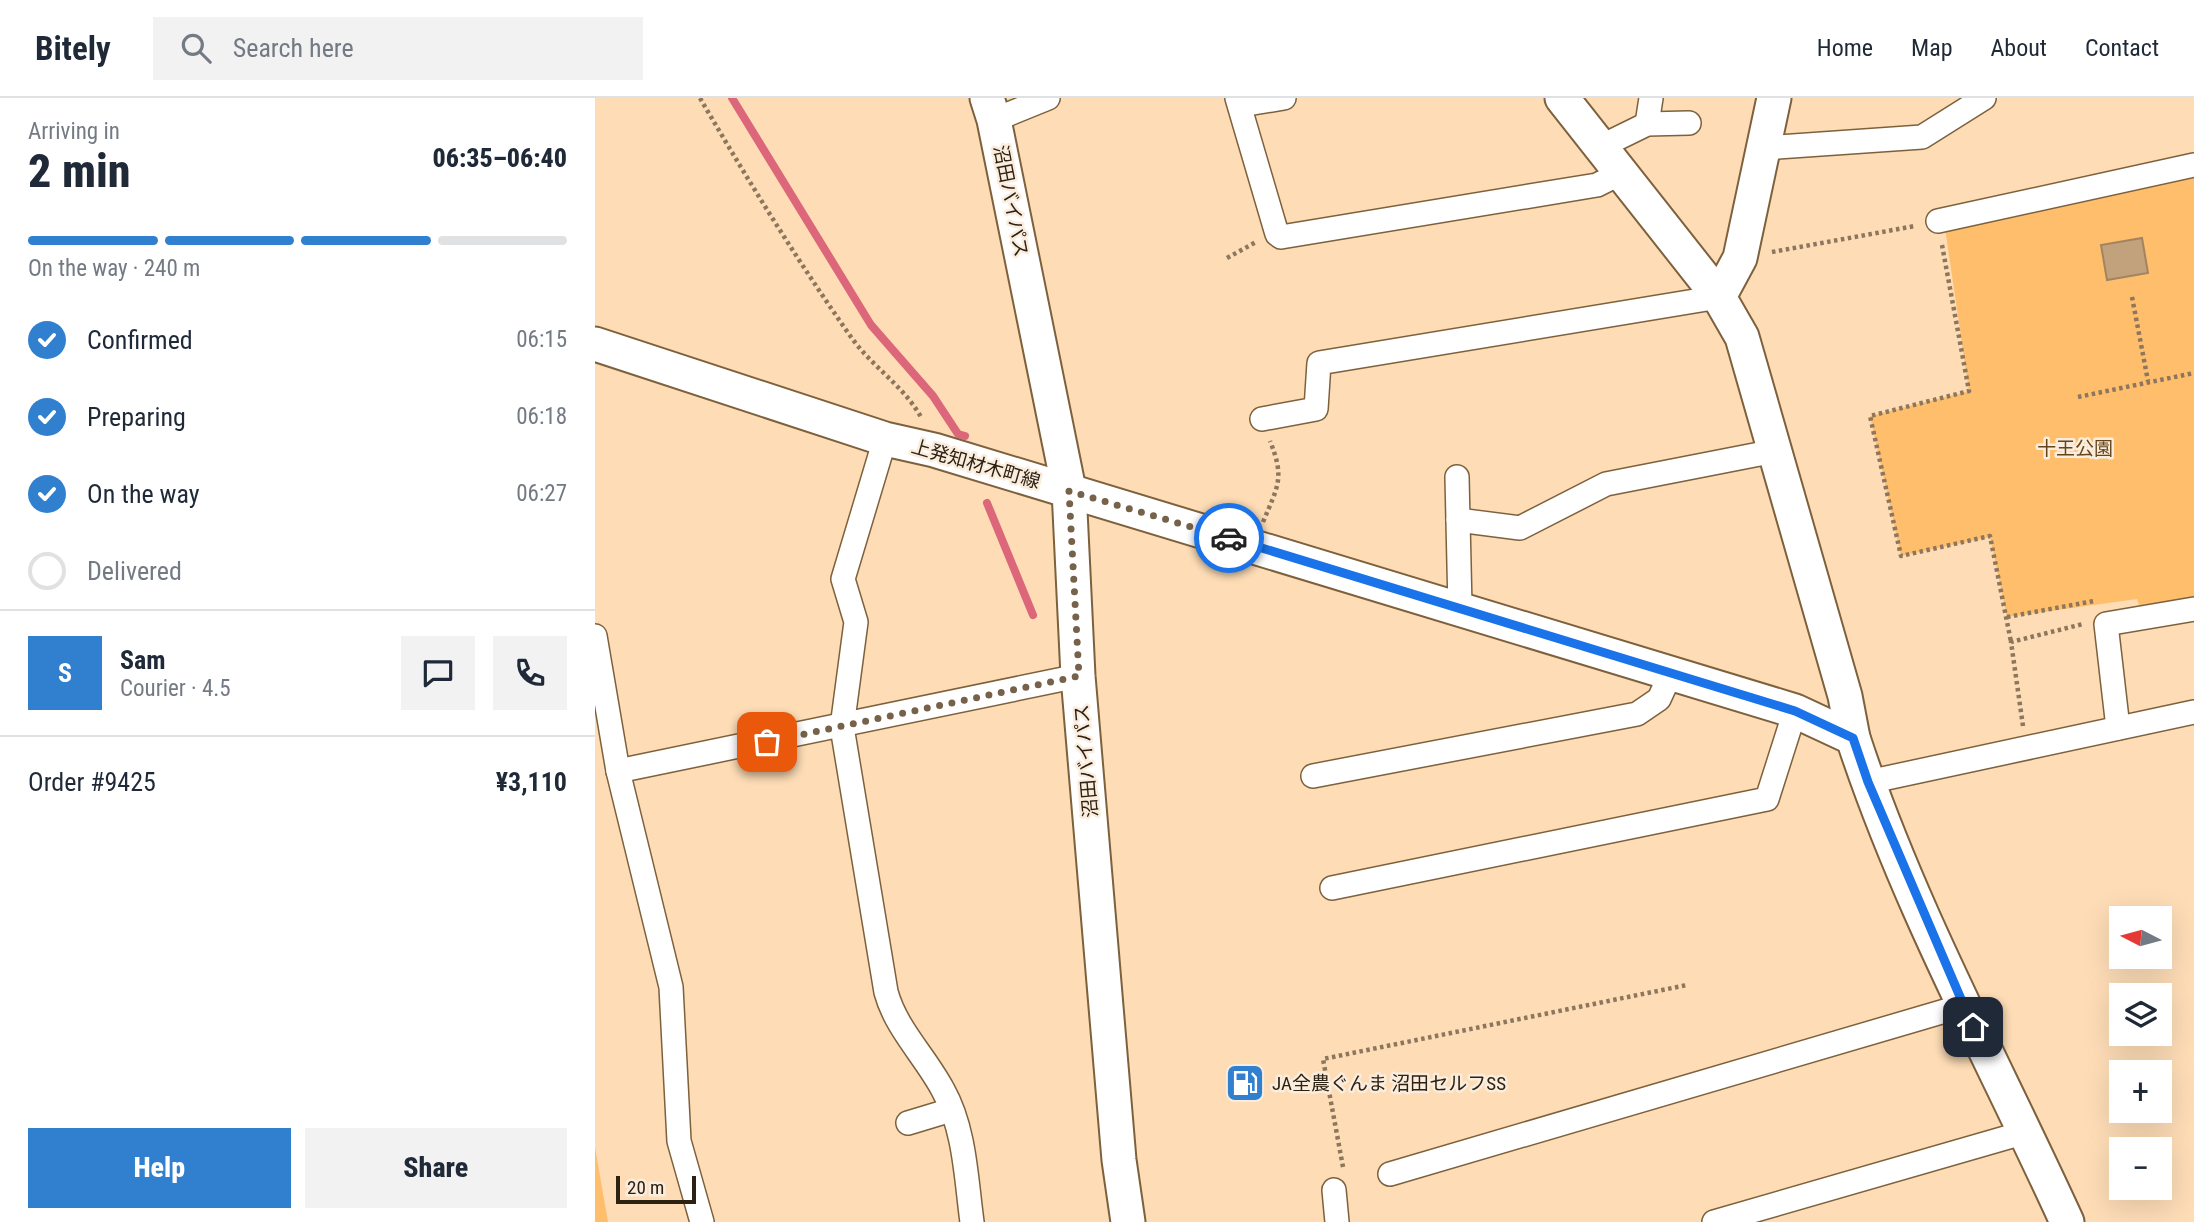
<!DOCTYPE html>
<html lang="en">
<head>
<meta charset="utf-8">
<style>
	body { margin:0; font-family:"Roboto Condensed","Noto Sans JP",sans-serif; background:#f2f2f3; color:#1f2937; height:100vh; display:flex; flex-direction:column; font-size:26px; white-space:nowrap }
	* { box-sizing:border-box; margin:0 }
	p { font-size:23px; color:#747a83 }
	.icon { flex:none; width:38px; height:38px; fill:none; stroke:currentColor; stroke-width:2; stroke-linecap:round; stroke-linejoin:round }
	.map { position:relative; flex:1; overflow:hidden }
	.details { display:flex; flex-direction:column; background:#fff; width:595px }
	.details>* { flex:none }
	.needle { width:46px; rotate:276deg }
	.fabs { position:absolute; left:1514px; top:808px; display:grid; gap:14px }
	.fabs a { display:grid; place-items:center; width:63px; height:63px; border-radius:0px; background:#fff; box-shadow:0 7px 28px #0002; font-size:35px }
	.scale { position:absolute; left:21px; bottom:18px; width:80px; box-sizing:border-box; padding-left:7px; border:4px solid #2d2112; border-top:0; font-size:19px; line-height:24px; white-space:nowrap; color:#2d2112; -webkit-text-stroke:5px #faedde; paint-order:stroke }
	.pin { position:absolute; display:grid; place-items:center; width:60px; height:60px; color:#fff; margin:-30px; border-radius:14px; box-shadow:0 4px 10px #0006 }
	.courier { position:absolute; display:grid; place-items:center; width:70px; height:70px; margin:-35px; border:5px solid #1a73e8; border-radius:50%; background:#fff; color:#222; box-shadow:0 2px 9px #0007 }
	.overview em { font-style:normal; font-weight:800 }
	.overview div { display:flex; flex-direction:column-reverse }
	.overview { display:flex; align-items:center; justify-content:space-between; height:119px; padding:0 28px }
	h1 { font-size:46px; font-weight:800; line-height:52px }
	.bar { display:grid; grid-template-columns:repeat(4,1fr); gap:10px 7px; align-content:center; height:84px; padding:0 28px }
	.bar i { height:9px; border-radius:5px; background:#e0e1e3 }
	.bar .active { background:#3080cf }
	.bar p { grid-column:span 4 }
	.line { display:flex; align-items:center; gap:18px; padding:0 28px; border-top:2px solid #e0e1e3 }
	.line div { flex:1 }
	.round { display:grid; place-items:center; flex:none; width:74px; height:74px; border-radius:0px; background:#f2f2f3 }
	ol { padding:0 28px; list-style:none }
	li { display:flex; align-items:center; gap:21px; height:77px }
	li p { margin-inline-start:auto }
	li .icon { padding:7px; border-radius:50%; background:#3080cf; color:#fff; stroke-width:4 }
	li:last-child { color:#747a83 }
	li i { width:38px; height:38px; border:4px solid #e0e1e3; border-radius:50% }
	.button { display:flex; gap:14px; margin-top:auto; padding:14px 28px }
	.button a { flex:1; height:80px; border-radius:0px; background:#3080cf; color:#fff; font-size:28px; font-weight:800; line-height:80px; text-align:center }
	.button a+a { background:#f2f2f3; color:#1f2937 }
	header { display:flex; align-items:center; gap:42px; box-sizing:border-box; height:98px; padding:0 35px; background:#fff; border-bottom:2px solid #e0e1e3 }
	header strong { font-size:33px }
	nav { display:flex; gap:38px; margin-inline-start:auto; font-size:24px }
	.search { width:490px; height:63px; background:#f2f2f3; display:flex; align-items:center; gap:18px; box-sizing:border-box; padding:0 24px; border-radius:0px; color:#747a83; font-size:26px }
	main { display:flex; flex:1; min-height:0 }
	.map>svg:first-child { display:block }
	.green { fill:#ffbe6c }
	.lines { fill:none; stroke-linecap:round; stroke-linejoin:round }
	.stream { stroke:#dc677a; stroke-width:8 }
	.building { fill:#c1a27d; stroke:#a28460; stroke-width:2 }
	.street-casing { stroke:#7d613d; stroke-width:26 }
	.secondary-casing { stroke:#7d613d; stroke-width:37 }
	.path { stroke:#8c765d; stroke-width:4.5; stroke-dasharray:3.5 3.5; stroke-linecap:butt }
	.street { stroke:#fff; stroke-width:23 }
	.secondary { stroke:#fff; stroke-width:33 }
	.done { stroke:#76624b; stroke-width:7; stroke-dasharray:0 12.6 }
	.route { stroke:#1a73e8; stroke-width:9 }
	.labels { text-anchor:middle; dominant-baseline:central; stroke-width:5; stroke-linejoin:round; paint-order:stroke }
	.street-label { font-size:19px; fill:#2d2112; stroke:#faedde }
	.park-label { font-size:19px; fill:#64451c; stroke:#faedde }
	.poi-label { font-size:19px; fill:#2d2112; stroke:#faedde; text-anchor:start }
</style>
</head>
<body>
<header>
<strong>Bitely</strong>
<div class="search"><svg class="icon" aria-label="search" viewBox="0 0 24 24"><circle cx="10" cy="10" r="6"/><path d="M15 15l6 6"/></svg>Search here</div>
<nav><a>Home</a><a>Map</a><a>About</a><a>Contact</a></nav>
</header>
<main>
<section class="details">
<div class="overview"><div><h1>2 min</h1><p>Arriving in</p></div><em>06:35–06:40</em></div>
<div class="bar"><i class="active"></i><i class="active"></i><i class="active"></i><i></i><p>On the way · 240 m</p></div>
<ol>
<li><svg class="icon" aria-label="check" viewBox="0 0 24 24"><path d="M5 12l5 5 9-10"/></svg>Confirmed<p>06:15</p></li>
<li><svg class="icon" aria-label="check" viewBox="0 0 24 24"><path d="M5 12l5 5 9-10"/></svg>Preparing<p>06:18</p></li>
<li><svg class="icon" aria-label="check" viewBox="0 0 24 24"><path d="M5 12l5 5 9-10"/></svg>On the way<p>06:27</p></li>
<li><i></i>Delivered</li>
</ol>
<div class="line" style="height:126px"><b class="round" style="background:#3080cf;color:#fff">S</b><div><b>Sam</b><p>Courier · 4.5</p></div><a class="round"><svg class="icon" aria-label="chat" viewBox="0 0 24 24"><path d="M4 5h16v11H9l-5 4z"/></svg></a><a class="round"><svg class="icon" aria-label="phone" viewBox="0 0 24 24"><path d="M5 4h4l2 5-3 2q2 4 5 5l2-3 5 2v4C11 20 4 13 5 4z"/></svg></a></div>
<div class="line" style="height:91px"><div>Order #9425</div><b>¥3,110</b></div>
<div class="button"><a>Help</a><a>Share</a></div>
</section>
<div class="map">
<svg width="1599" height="1124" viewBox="0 0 1599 1124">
	<rect width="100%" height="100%" fill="#fddcb6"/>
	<g class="green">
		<polygon points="1599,75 1599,504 1544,507 1542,501 1412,519 1395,439 1306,458 1275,318 1374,293 1350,130"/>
		<polygon points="0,1049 13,1124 0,1124"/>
	</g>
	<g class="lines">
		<g class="stream">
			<polyline points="137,0 276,227 338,298 363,336 370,338"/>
			<polyline points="392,405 438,517"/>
		</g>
	</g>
	<polygon class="building" points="1547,140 1553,175 1512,182 1506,147"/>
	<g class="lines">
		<g class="street-casing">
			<g id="street">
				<polyline points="642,0 682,136 686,139 1002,87 1026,75"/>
				<polyline points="646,7 689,0"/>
				<polyline points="399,22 453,0"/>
				<polyline points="1052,26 1056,0"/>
				<polyline points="1005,49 1052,26 1094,25"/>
				<polyline points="1170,50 1327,39 1389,0"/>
				<polyline points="1343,123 1599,67"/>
				<polyline points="667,321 721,311 724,265 1124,199"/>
				<path d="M290 341 248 481 261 524 247 629 291 894C301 931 330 958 348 992 370 1031 371 1080 377 1124"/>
				<polyline points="862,379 865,510"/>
				<polyline points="863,422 925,430 1011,386 1180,353"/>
				<polyline points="0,538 23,673 76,889 84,1043 107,1124"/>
				<polyline points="1523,630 1511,526 1599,511"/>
				<polyline points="23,673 483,578"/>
				<polyline points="718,678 1042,616 1064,601 1076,575"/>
				<polyline points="1273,684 1599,614"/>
				<polyline points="737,790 1172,701 1200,613"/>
				<polyline points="313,1025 356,1012"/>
				<polyline points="795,1076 1367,908"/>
				<polyline points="739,1092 742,1124"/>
				<polyline points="1119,1124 1431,1034"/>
			</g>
		</g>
		<g class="secondary-casing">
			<g id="secondary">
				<polyline points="392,0 399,22 474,392 483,578 524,1062 533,1124"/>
				<polyline points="967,0 1124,199"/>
				<polyline points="1179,0 1145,160 1124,199 1147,239 1250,598 1258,640"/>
				<path d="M0 246 290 341 339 352 1200 613 1258 640C1313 808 1399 964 1472 1124"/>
			</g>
		</g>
		<g class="path">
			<path d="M105 0C152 81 202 162 256 239 277 269 307 286 326 319"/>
			<polyline points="1347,147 1374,293 1275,318 1306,458 1395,438 1416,544"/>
			<polyline points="1177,154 1320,128"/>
			<polyline points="632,160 661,144"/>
			<polyline points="1537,199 1553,283"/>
			<polyline points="1483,299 1599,275"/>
			<path d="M668 424C683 388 690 380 675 343"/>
			<polyline points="1412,519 1499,503"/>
			<polyline points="1428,628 1416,544 1488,526"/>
			<polyline points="748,1069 728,961 1092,887"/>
		</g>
		<use href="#street" class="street"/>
		<use href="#secondary" class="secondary"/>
	</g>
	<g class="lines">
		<polyline class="done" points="172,644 484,578 474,393 634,440"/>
		<polyline class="route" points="634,440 1200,613 1258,640 1273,684 1378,929"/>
	</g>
	<defs>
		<g id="fuel-square" transform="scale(2.0125)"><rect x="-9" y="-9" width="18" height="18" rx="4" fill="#3080cf" stroke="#faedde"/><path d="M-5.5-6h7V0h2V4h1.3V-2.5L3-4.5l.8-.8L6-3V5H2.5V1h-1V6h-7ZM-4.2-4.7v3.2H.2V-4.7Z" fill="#fff"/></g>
	</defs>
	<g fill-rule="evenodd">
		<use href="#fuel-square" x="650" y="985"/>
	</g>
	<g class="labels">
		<g class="street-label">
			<text transform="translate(416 103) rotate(79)">沼田バイパス</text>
			<text transform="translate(381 366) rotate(16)">上発知材木町線</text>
			<text transform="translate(491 663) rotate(-95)">沼田バイパス</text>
		</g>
		<g class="park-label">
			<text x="1480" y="350">十王公園</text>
		</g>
		<g class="poi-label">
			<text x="677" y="985">JA全農ぐんま 沼田セルフSS</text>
		</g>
	</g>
</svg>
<div class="fabs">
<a><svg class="needle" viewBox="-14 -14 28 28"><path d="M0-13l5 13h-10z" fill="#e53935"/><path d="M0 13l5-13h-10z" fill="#747a83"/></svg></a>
<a><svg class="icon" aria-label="layers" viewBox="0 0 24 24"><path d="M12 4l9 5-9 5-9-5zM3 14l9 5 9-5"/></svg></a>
<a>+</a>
<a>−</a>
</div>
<div class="scale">20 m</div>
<div class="pin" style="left:172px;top:644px;background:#ea580c"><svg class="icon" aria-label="bag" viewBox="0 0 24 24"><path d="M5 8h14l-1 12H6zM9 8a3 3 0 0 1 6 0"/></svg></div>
<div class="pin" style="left:1378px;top:929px;background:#1f2937"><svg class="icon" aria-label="home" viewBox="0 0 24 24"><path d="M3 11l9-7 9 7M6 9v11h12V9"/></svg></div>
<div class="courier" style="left:634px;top:440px"><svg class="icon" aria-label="car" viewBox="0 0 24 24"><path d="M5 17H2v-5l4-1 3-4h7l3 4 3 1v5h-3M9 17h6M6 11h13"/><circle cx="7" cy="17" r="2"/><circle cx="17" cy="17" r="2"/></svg></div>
</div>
</main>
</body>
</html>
